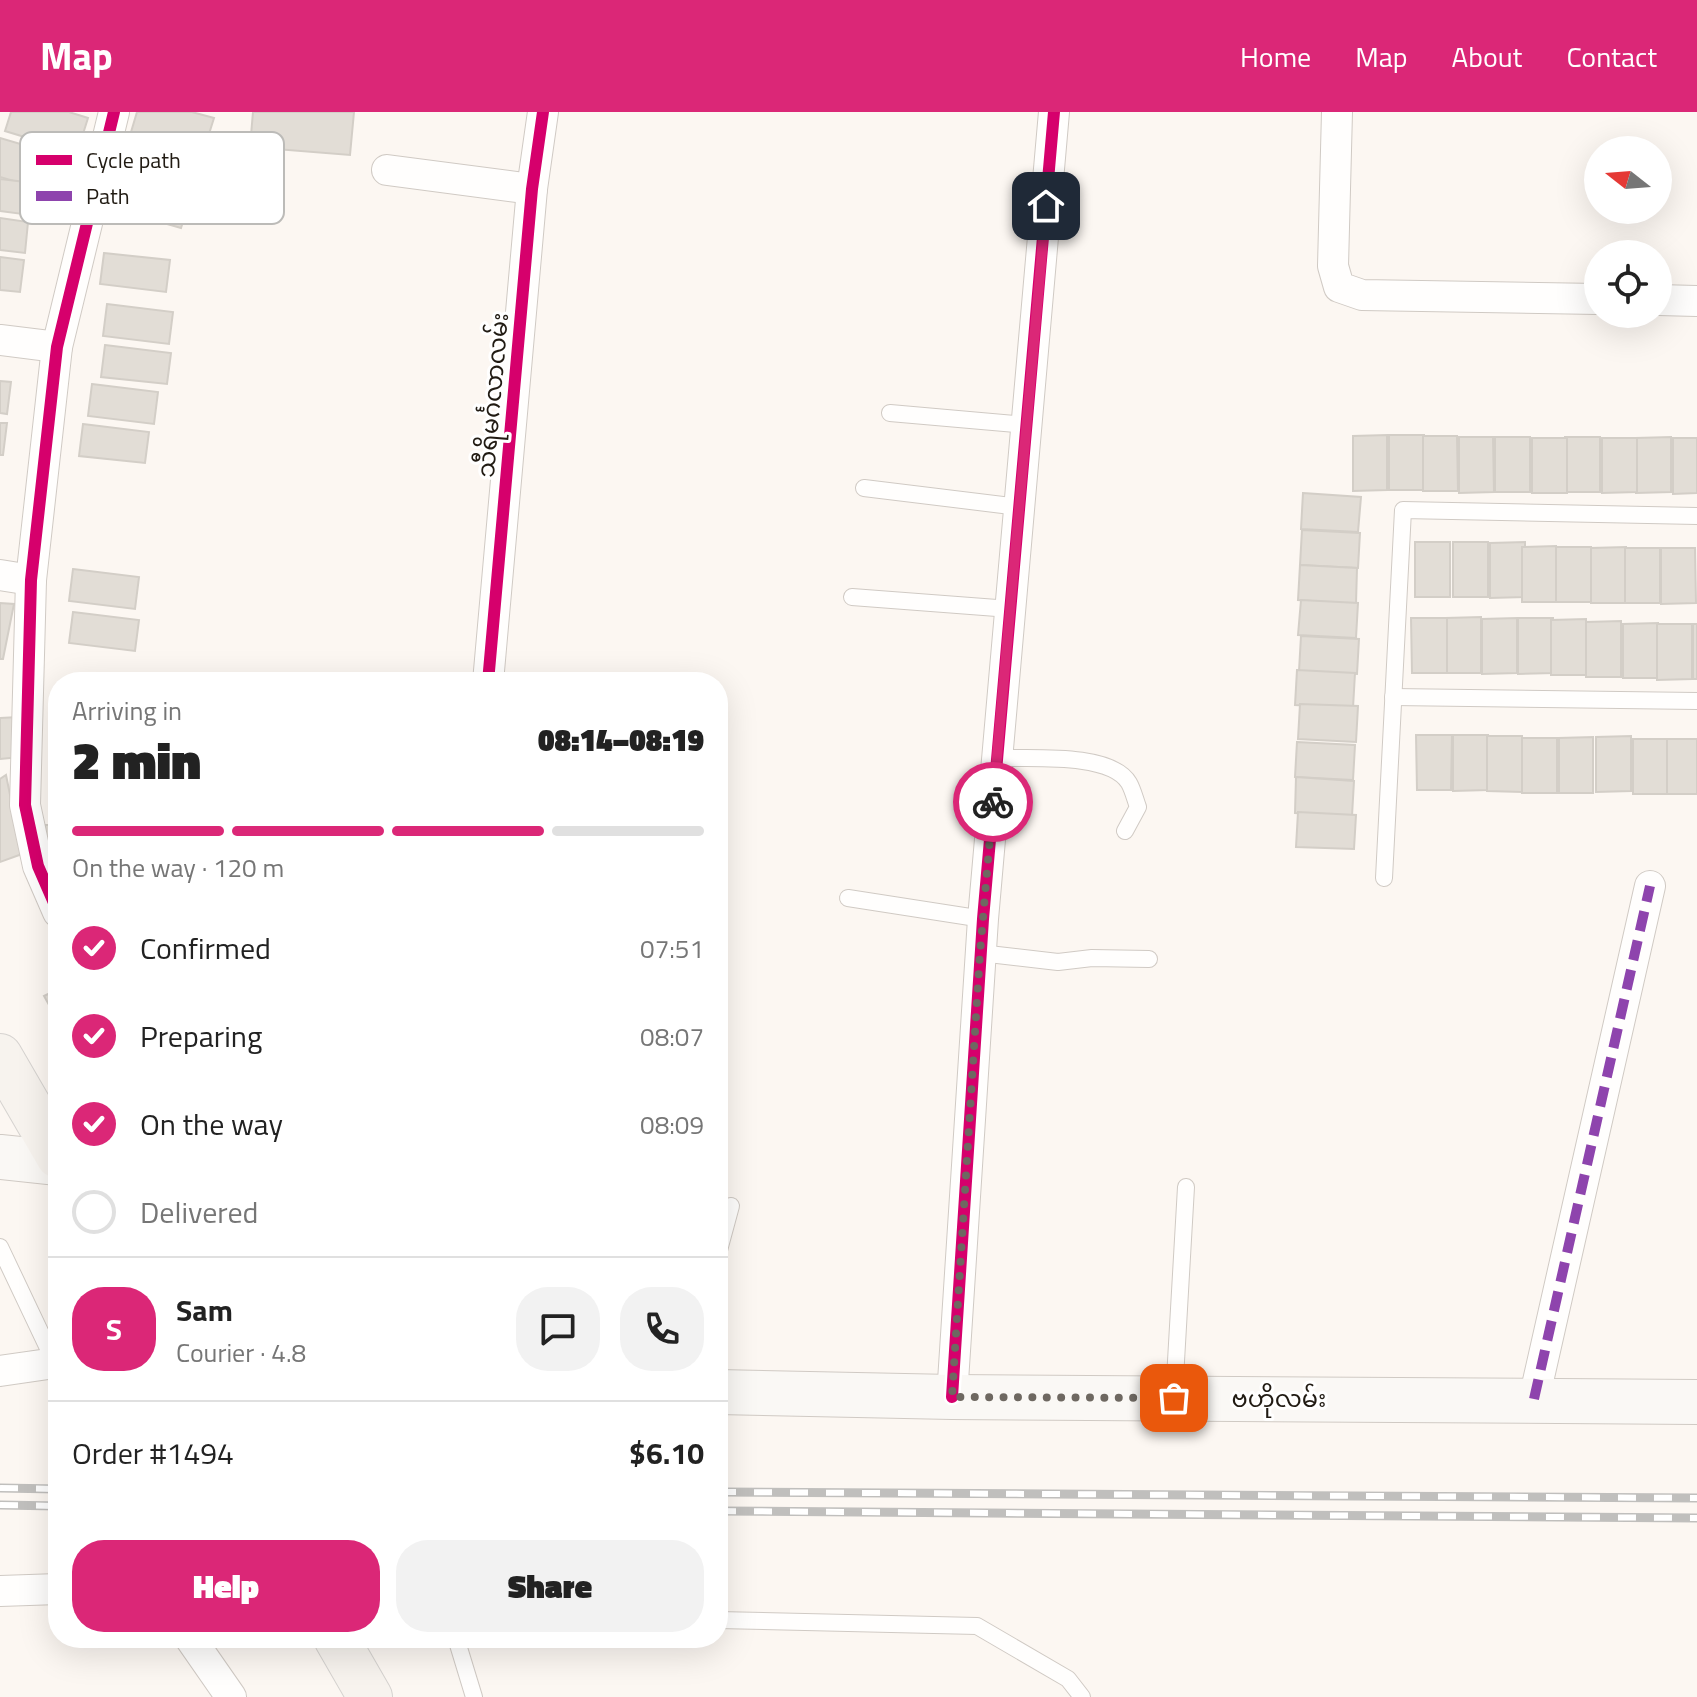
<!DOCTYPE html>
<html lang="en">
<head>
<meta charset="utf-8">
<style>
	body { margin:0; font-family:"Titillium Web","Noto Sans Myanmar",sans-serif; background:#f2f2f2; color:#222; height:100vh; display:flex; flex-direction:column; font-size:30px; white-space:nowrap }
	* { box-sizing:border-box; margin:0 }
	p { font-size:26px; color:#767676 }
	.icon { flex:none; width:44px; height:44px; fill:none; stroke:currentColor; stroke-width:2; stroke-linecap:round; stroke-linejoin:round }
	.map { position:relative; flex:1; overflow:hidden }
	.details { position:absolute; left:48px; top:560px; width:680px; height:976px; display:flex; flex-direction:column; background:#fff; border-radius:32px; box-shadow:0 8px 32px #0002 }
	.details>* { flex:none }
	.needle { width:52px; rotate:287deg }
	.tools { position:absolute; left:1584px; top:24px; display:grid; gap:16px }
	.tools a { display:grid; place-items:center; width:88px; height:88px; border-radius:50%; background:#fff; box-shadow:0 8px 32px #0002; font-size:40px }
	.pin { position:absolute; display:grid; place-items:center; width:68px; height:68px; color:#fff; margin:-34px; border-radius:16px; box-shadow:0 4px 12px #0006 }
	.courier { position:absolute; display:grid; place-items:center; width:80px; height:80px; margin:-40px; border:6px solid #db2777; border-radius:50%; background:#fff; color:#222; box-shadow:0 2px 10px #0007 }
	.overview em { font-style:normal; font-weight:800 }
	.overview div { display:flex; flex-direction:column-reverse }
	.overview { display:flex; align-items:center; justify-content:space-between; height:136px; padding:0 24px }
	h1 { font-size:52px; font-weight:800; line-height:60px }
	.bar { display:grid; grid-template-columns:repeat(4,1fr); gap:12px 8px; align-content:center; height:96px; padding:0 24px }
	.bar i { height:10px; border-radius:6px; background:#e0e0e0 }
	.bar .on { background:#db2777 }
	.bar p { grid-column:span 4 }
	.line { display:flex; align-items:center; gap:20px; padding:0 24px; border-top:2px solid #e0e0e0 }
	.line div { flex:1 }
	.round { display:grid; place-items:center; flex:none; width:84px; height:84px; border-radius:32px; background:#f2f2f2 }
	ol { padding:0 24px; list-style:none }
	li { display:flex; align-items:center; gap:24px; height:88px }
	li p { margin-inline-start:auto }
	li .icon { padding:8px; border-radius:50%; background:#db2777; color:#fff; stroke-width:4 }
	li:last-child { color:#767676 }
	li i { width:44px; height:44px; border:4px solid #e0e0e0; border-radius:50% }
	.button { display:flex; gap:16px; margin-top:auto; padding:16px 24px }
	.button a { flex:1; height:92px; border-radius:32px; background:#db2777; color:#fff; font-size:32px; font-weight:800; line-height:92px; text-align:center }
	.button a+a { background:#f2f2f2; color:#222 }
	header { display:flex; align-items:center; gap:48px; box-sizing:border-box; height:112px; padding:0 40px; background:#db2777; color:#fff }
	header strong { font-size:38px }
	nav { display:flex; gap:44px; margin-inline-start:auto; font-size:28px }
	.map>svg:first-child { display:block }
	.building { fill:#e2ddd6; stroke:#d3cec7; stroke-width:2 }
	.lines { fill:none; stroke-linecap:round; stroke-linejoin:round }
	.lane-casing { stroke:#d0cac4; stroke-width:18 }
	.street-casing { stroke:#d0cac4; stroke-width:32 }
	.secondary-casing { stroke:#d0cac4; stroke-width:46 }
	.primary-casing { stroke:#d6d3d0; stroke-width:46 }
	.lane { stroke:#fffefd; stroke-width:16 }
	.street { stroke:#fffefd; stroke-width:30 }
	.secondary { stroke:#faf8f5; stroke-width:44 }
	.primary { stroke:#f7f3ee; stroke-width:44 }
	.rail-casing { stroke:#c0bfbd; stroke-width:9 }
	.rail { stroke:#fff; stroke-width:6; stroke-dasharray:18; stroke-linecap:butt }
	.quiet { stroke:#8e44ad; stroke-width:10; stroke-dasharray:20 10; stroke-linecap:butt }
	.cycleway-casing { stroke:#fff; stroke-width:17 }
	.cycleway { stroke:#d6006c; stroke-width:12 }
	.done { stroke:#6e6861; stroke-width:8; stroke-dasharray:0 14.4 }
	.route { stroke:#db2777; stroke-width:10 }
	.labels { text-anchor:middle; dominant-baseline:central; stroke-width:6; stroke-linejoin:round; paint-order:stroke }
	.street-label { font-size:24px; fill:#211b13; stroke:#fff }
	.key { fill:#fff; stroke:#bcbbb8; stroke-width:2 }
	.key-label { font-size:22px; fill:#211b13 }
</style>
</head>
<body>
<header>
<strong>Map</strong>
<nav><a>Home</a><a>Map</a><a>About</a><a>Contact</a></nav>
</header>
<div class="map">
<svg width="1697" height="1585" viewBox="0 0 1697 1585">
	<rect width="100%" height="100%" fill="#fcf7f2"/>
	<g class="building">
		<polygon points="11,0 69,0 88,6 77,41 5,19"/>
		<polygon points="137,0 192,0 214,6 203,41 131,20"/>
		<polygon points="253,0 354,0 350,43 250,35"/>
		<polygon points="0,26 71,47 61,83 0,65"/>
		<polygon points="119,60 192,81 181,116 108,95"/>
		<polygon points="0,67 34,71 30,103 0,99"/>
		<polygon points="0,106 28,110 25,141 0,138"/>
		<polygon points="104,141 170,148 166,180 100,172"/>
		<polygon points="0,145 24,148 20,180 0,178"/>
		<polygon points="107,192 173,200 169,232 103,224"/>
		<polygon points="105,233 171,241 167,272 101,265"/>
		<polygon points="0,269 11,270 7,302 0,301"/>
		<polygon points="92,272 158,280 154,312 88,304"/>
		<polygon points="0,311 7,311 3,343 0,343"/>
		<polygon points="83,312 149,320 145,351 79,344"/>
		<polygon points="1387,323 1387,378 1353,379 1353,324"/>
		<rect x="1389" y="323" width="35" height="55"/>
		<polygon points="1423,324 1457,324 1458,379 1423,379"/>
		<polygon points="1459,325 1493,325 1494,380 1459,381"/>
		<rect x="1495" y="325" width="35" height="55"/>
		<polygon points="1565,325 1600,325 1600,380 1566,380"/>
		<polygon points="1671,325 1671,380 1636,381 1636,326"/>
		<rect x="1532" y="326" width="35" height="55"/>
		<polygon points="1602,326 1637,326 1637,380 1602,381"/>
		<polygon points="1673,326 1697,326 1697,381 1673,382"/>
		<polygon points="1303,381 1361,385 1358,420 1301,417"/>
		<polygon points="1302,418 1360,421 1358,456 1300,453"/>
		<rect x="1415" y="430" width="35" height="55"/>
		<rect x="1453" y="430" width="35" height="55"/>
		<polygon points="1525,430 1525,485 1490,486 1490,431"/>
		<polygon points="1556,434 1557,490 1522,490 1522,435"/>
		<rect x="1556" y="435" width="35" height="55"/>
		<polygon points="1626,435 1626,491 1591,491 1591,436"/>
		<rect x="1625" y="436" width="35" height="55"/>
		<polygon points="1661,436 1695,436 1696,491 1661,492"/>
		<polygon points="1300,453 1357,456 1356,492 1298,488"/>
		<polygon points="73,457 139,465 135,497 69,489"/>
		<polygon points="1301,488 1358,491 1356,526 1298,523"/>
		<polygon points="0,491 14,492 3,547 0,547"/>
		<polygon points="73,500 139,508 135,539 69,531"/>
		<polygon points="1481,505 1481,561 1446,561 1446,506"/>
		<polygon points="1411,506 1447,506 1447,561 1412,561"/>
		<polygon points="1517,506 1517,561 1482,562 1482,507"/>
		<polygon points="1518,506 1553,506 1553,561 1518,562"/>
		<polygon points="1586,507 1586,563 1551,563 1551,508"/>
		<polygon points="1621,509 1621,565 1586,565 1586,510"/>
		<polygon points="1658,511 1658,566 1623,566 1623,512"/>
		<polygon points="1657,512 1692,512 1692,567 1657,568"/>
		<rect x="1693" y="512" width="4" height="55"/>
		<polygon points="1301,524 1359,527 1357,562 1299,559"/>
		<polygon points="1297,558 1355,561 1353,596 1295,593"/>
		<polygon points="1300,592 1358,594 1356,630 1298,627"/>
		<polygon points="18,605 20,645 0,647 0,606"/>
		<polygon points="1416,623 1452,623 1451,678 1417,678"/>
		<polygon points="1453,623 1488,623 1488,678 1453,679"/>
		<polygon points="1487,624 1522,624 1522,680 1487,679"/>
		<polygon points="1631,624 1631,679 1596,680 1596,625"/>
		<polygon points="1593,625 1593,681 1559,681 1559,626"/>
		<rect x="1522" y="626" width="35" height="55"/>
		<rect x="1633" y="627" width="35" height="55"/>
		<rect x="1667" y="627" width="30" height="55"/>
		<polygon points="1297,630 1355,633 1353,668 1295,665"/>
		<polygon points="6,663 22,742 0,750 0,667"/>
		<polygon points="1296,665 1354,669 1352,704 1295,701"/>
		<polygon points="1298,700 1356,703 1354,737 1296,735"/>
		<polygon points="45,713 58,713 58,738 47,743"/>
		<polygon points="58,877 58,909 44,884"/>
	</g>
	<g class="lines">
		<g class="lane-casing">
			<g id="lane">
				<polyline points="890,301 1026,313"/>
				<polyline points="864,376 1019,395"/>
				<polyline points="852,485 1010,497"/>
				<polyline points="1393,585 1697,589"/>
				<path d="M997 646C1029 647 1111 640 1129 671 1133 678 1135 687 1138 695L1125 719"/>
				<polyline points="1384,766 1403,398 1697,404"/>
				<polyline points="848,786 983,807"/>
				<polyline points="980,841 1058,850 1092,846 1149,847"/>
				<polyline points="0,1135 55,1251"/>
				<polyline points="718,1142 731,1094"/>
				<polyline points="1174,1284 1186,1075"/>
				<polyline points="718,1508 977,1514 1068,1567 1082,1585"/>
				<polyline points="456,1526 474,1585"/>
			</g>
		</g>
		<g class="street-casing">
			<g id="street">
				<polyline points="1337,0 1333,154 1339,175 1362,183 1598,187"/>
				<polyline points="387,58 532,77"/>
				<polyline points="1658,188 1697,189"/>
				<polyline points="0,228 57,235"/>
				<polyline points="0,463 31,468"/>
				<polyline points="488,570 532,77 543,0"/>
				<polyline points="58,800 38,754 25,693 31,468 57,235 114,0"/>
				<polyline points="0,1259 55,1251"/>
				<polyline points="952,1285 983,807 1054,0"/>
				<polyline points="1534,1287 1650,774"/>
				<polyline points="0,1479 58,1477"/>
				<polyline points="190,1526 231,1585"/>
			</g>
		</g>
		<g class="secondary-casing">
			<g id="secondary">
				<polyline points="0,1045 58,1051"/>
				<polyline points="718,1280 952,1285 1697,1290"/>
			</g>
		</g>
		<g class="primary-casing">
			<g id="primary">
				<polyline points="0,944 58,1044"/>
				<polyline points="336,1526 370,1585"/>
			</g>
		</g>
		<use href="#lane" class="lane"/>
		<use href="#street" class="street"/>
		<use href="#secondary" class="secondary"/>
		<use href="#primary" class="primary"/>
		<g class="rail-casing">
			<g id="rail">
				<polyline points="0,1376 58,1377"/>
				<polyline points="718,1380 1697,1386"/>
				<polyline points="0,1393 58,1394"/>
				<polyline points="718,1399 1697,1406"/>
			</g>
		</g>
		<use href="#rail" class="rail"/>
		<polyline class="quiet" points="1534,1287 1650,774"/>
		<g class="cycleway-casing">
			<g id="cycleway">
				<polyline points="488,570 532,77 543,0"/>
				<polyline points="58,800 38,754 25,693 31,468 57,235 114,0"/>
				<polyline points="952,1285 983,807 1054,0"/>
			</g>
		</g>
		<use href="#cycleway" class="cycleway"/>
	</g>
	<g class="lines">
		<polyline class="done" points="993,690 980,841 952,1285 1174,1286"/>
		<polyline class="route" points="993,690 1046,94"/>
	</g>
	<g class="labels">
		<g class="street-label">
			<text transform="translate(492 283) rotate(-85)">သီရိမင်္ဂလာလမ်း</text>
			<text x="1279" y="1286">ဗဟိုလမ်း</text>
		</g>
	</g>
	<rect x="20" y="20" width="264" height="92" rx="12" class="key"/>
	<rect x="36" y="43" width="36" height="10" fill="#d6006c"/>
	<rect x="36" y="79" width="36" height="10" fill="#8e44ad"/>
	<g class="key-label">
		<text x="86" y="56">Cycle path</text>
		<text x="86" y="92">Path</text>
	</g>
</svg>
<div class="tools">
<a><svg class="needle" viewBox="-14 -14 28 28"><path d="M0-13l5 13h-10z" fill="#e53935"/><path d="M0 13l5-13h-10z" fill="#767676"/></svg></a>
<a><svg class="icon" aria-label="locate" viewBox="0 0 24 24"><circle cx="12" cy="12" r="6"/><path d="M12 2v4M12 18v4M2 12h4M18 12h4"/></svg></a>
</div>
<div class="pin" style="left:1174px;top:1286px;background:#ea580c"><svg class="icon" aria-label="bag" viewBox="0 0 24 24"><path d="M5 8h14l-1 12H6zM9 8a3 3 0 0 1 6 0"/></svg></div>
<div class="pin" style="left:1046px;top:94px;background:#1f2937"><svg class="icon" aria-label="home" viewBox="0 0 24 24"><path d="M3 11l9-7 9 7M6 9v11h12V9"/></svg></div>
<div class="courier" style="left:993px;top:690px"><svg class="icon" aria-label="bike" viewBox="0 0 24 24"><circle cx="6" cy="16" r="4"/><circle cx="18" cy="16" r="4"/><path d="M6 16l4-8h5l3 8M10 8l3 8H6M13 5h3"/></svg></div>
<section class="details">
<div class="overview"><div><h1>2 min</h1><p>Arriving in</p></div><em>08:14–08:19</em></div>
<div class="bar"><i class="on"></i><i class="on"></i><i class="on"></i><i></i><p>On the way · 120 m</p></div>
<ol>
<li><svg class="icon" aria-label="check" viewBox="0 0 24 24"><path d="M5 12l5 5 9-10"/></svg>Confirmed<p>07:51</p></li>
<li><svg class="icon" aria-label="check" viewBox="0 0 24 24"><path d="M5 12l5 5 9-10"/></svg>Preparing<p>08:07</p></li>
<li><svg class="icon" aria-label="check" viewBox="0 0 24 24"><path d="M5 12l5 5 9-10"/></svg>On the way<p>08:09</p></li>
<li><i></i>Delivered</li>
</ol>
<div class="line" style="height:144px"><b class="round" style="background:#db2777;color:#fff">S</b><div><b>Sam</b><p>Courier · 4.8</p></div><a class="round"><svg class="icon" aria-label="chat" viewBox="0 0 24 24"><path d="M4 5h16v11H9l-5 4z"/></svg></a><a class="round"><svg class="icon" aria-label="phone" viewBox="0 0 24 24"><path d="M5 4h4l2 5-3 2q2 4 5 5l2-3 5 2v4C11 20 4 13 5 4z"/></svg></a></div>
<div class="line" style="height:104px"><div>Order #1494</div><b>$6.10</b></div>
<div class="button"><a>Help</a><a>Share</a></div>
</section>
</div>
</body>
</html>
